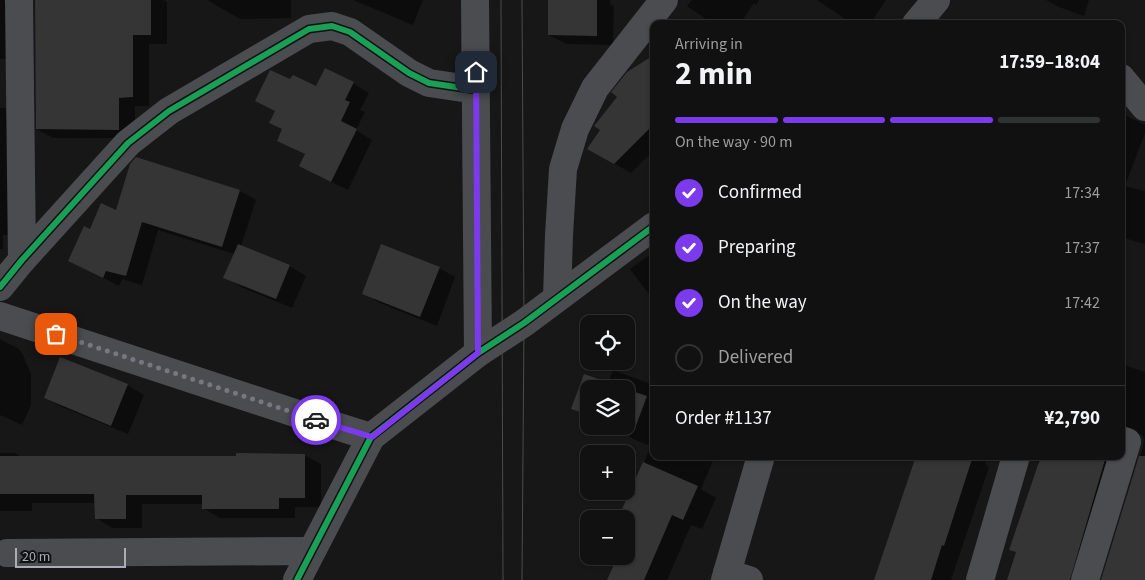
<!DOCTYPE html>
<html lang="en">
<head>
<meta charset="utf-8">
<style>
	body { margin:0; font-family:"Source Sans 3",sans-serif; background:#1a1a1a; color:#f1f3f6; height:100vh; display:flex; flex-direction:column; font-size:19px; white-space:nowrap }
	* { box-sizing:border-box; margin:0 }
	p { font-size:16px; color:#9c9d9f }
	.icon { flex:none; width:28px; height:28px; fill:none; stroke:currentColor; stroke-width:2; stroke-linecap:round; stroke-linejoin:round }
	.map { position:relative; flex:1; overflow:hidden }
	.sheet { position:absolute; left:650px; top:20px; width:475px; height:440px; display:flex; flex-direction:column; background:#111; border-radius:10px; box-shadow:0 1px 4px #0004,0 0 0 1px #303131 }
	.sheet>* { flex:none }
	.fabs { position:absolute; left:580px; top:315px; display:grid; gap:10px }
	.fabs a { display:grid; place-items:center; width:55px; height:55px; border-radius:10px; background:#111; box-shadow:0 1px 4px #0004,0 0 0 1px #303131; font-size:25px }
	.scale { position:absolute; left:15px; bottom:12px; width:111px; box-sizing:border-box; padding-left:5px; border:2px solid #a8adb8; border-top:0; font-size:14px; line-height:18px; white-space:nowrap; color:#a8adb8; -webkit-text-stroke:4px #111113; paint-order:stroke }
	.pin { position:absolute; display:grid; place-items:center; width:42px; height:42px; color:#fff; margin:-21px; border-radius:10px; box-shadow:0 2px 8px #0006 }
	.courier { position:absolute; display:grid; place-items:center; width:50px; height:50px; margin:-25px; border:4px solid #7c3aed; border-radius:50%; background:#fff; color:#222; box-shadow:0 1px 6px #0007 }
	.summary em { font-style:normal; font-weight:700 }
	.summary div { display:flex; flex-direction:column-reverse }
	.summary { display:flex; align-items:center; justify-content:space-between; height:85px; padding:0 25px }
	h1 { font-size:32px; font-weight:700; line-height:38px }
	.bar { display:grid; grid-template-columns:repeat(4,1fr); gap:8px 5px; align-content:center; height:60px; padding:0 25px }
	.bar i { height:6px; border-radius:4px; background:#303131 }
	.bar .current { background:#7c3aed }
	.bar p { grid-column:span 4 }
	.line { display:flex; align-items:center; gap:12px; padding:0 25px; border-top:1px solid #303131 }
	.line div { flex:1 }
	ol { padding:0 25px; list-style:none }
	li { display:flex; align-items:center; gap:15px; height:55px }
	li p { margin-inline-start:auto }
	li .icon { padding:5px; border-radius:50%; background:#7c3aed; color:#fff; stroke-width:4 }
	li:last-child { color:#9c9d9f }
	li i { width:28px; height:28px; border:2px solid #303131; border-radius:50% }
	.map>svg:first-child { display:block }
	.shadow { fill:#0007 }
	.building { fill:#353536 }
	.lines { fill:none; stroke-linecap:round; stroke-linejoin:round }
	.minor { stroke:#4b4c50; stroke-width:28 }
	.tram { stroke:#4b4c4f; stroke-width:1 }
	.cycleway-casing { stroke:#111113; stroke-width:9 }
	.cycleway { stroke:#1a9f57; stroke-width:6 }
	.done { stroke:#757880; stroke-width:5; stroke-dasharray:0 9 }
	.route { stroke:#7c3aed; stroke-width:6 }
</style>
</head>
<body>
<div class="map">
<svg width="1145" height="580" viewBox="0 0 1145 580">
	<rect width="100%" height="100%" fill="#171717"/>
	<g class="shadow">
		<polygon points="0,0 3,0 20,10 20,59 0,59"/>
		<polygon points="35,0 163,0 167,2 167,44 149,44 149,106 135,106 135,138 53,138 37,129"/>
		<polygon points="207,0 291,0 291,18 240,19"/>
		<polygon points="353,0 423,0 413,25"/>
		<polygon points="549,0 610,0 610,4 614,6 613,45 566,44 549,35"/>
		<polygon points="692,0 759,0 756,5 754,3 740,24 713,24 687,6"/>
		<polygon points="817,0 886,0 870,24 853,24"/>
		<polygon points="1046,0 1089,0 1084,16 1059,7"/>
		<polygon points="654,66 654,150 631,173 589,149"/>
		<polygon points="291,81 317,87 353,83 369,93 360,110 365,112 356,130 372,140 348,190 317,175 306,155 279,140 284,130"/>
		<polygon points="0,108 4,108 21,118 22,235 3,235 3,249 0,249"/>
		<polygon points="1121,113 1145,125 1145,133 1125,186 1145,191 1145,244 1121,237"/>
		<polygon points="137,158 240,191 256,200 241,246 289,266 306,276 292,308 241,287 225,277 234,254 158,230 142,285 122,279 119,286 70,261 91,231 117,211"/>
		<polygon points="654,252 654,296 648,293 630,269"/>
		<polygon points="439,268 455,277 437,326 380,303 363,293"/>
		<polygon points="0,339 19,349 23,355 31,374 31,405 22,425 0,415"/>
		<polygon points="1121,364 1145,372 1145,580 1103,580 1143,447 1144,439 1141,434 1135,434 1088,580 1009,580 1017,553 1011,549 1040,464 1037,463 1039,456 1121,456"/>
		<polygon points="613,370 654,385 654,456 715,456 701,489 716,498 702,529 691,525 667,580 609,580 626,556 634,522 621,515 651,446 635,440 613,426 626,426 626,389 589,389 589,417 573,408 585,376 608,384"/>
		<polygon points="127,385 144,395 128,434 62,407 45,398"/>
		<polygon points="0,453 15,453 21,457 237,457 304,455 321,464 321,507 295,507 295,518 220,518 203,508 203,504 142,504 142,528 112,528 96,518 96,503 32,503 32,511 0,511"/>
		<polygon points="917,456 987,456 985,464 989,467 951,580 875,580"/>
	</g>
	<g class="building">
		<polygon points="35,0 151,0 151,35 133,35 133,97 119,98 119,130 36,129"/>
		<polygon points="548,0 597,0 597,36 548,35"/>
		<polygon points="654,55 654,124 614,164 587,149 600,130 594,126 617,97 611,92 627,72"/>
		<polygon points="325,68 354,82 345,100 350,102 341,121 357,129 331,182 299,166 305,154 277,141 282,129 269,123 275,111 255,101 270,70 290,79 293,75 316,86"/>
		<polygon points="136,157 240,190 222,247 142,222 126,276 106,271 103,278 68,261 84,226 90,229 101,203 116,210 130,164"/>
		<polygon points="238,244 290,265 276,299 223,278"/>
		<polygon points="381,244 440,267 420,317 362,294"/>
		<polygon points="60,357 128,384 111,426 44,398"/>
		<polygon points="584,374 626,389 589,389 589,415 571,409"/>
		<polygon points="626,389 647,396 634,431 621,426 626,426"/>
		<polygon points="236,453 305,454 305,498 279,498 279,509 202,509 202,495 126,495 126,519 95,519 94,494 0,494 0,456 236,456"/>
		<polygon points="916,456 973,456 944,546 942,545 931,580 874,580"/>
		<polygon points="1041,456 1106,456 1070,580 1007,580 1016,552 1009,550"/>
		<polygon points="1139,456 1145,456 1145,580 1101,580"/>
		<polygon points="643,462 698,486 683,520 672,515 644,580 607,580 618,556 626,556 626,536 633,521 619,516"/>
	</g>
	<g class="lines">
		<g class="minor">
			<polyline points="19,0 22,260"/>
			<polyline points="475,0 478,353"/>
			<polyline points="916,24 936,0"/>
			<polyline points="1121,78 1145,107"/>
			<polyline points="0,287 22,260 128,143 169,111 309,29 332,26 350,32 409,73 429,83 476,90"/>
			<polyline points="557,298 559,235 563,169 575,129 595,88 664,0"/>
			<polyline points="0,316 301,415 371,437"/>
			<polyline points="7,553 311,551"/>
			<polyline points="727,573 749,580"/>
			<polyline points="297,580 371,437 478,353 524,323 654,226"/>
			<polyline points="725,580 761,456"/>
			<polyline points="980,580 1016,456"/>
			<polyline points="1085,580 1127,442 1121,440"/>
		</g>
		<g class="tram">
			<polyline points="501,0 503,580"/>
			<polyline points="522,0 524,323 522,580"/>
		</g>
		<g class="cycleway-casing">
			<g id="cycleway">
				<polyline points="0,287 22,260 128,143 169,111 309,29 332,26 350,32 409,73 429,83 476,90"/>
				<polyline points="297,580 371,437 478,353 524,323 654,226"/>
			</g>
		</g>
		<use href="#cycleway" class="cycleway"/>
	</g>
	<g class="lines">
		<polyline class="done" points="56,334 316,420"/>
		<polyline class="route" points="316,420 372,437 478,353 476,72"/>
	</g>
</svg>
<div class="fabs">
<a><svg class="icon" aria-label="locate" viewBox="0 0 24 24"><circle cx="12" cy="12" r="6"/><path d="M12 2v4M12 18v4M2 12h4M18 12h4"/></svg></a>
<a><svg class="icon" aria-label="layers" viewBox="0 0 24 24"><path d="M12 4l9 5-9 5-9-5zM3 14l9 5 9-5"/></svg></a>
<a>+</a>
<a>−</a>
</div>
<div class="scale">20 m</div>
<div class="pin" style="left:56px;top:334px;background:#ea580c"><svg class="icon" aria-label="bag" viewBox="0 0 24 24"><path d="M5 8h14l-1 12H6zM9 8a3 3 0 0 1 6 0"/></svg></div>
<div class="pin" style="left:476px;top:72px;background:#1f2937"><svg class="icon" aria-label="home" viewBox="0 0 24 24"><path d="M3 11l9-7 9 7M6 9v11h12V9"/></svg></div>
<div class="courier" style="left:316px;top:420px"><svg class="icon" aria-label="car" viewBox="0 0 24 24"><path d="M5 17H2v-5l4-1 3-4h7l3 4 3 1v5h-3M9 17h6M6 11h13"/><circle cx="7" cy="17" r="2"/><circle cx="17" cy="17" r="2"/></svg></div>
<section class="sheet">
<div class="summary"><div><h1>2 min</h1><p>Arriving in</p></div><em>17:59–18:04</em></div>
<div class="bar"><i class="current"></i><i class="current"></i><i class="current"></i><i></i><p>On the way · 90 m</p></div>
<ol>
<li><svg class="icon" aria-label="check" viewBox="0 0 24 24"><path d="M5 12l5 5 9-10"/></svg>Confirmed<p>17:34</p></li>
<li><svg class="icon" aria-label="check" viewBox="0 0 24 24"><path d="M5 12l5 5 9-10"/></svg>Preparing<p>17:37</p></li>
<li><svg class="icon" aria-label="check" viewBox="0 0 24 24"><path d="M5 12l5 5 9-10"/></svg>On the way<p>17:42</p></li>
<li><i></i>Delivered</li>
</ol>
<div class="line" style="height:65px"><div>Order #1137</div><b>¥2,790</b></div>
</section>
</div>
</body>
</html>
